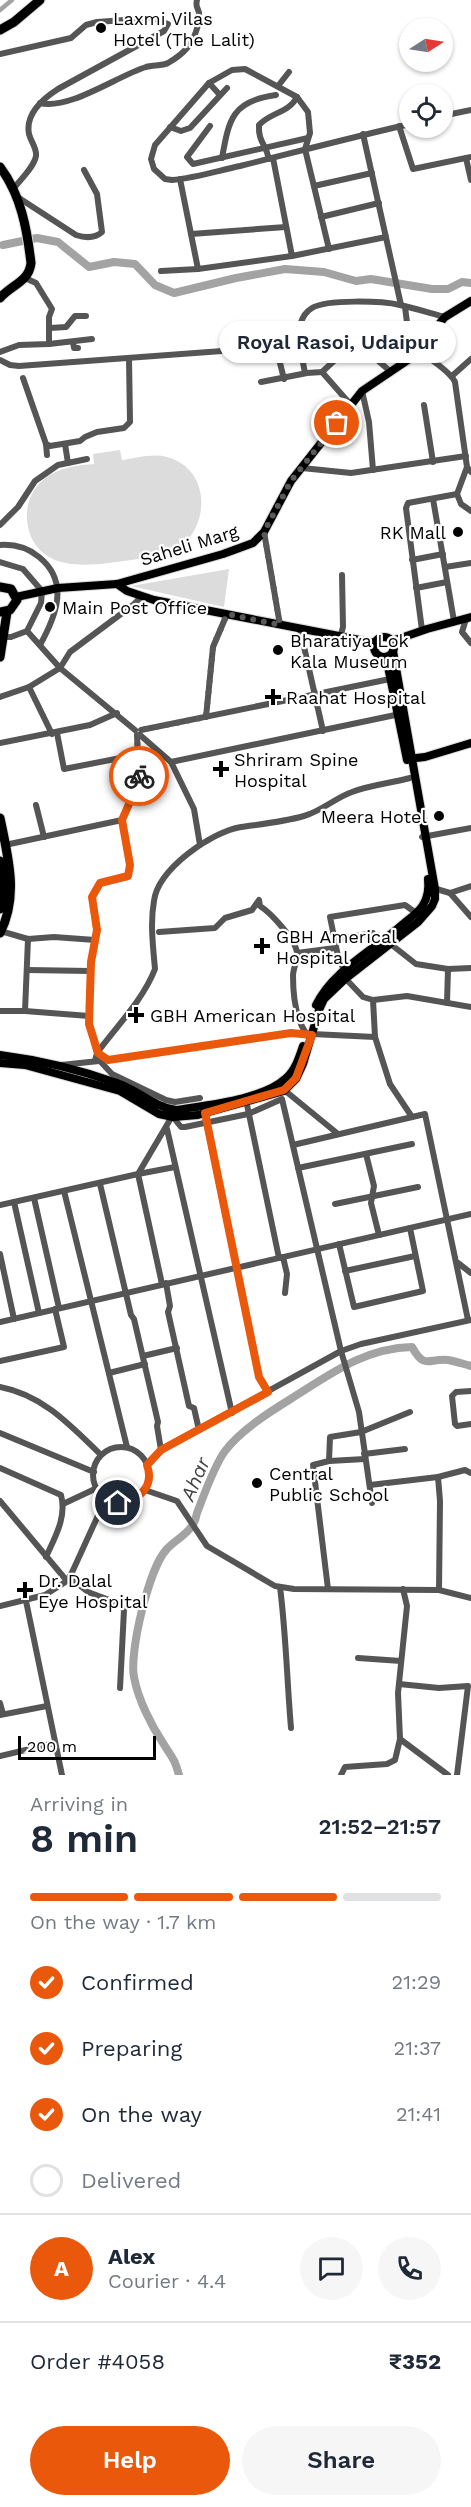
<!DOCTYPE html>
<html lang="en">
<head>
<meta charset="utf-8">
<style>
	body { margin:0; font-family:"Work Sans",sans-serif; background:#f6f6f7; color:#1f2937; height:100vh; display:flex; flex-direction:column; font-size:22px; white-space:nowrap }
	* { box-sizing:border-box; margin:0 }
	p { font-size:20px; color:#747a83 }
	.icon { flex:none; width:33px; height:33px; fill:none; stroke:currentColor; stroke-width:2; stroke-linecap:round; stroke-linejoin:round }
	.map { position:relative; height:1775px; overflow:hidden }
	.panel { display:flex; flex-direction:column; background:#fff; flex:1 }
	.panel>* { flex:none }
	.needle { width:39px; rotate:78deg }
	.controls { position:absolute; left:399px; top:18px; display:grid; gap:12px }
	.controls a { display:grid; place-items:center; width:54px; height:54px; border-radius:50%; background:#fff; box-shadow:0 2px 4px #0004; font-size:30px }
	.scale { position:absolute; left:18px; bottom:15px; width:138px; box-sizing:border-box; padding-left:6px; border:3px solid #000; border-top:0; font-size:16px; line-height:21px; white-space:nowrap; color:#000; -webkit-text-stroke:4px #fff; paint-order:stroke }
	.pin { position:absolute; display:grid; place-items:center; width:51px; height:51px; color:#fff; margin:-26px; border:3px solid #fff; border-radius:50%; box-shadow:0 2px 6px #0007 }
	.courier { position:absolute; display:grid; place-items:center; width:60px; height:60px; margin:-30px; border:4px solid #ea580c; border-radius:50%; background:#fff; color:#222; box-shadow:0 2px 8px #0007 }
	.bubble { position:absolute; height:42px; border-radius:21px; background:#fff; box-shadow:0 2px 4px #0004; font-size:20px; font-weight:600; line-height:42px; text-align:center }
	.overview em { font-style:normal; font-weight:600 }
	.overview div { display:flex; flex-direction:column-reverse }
	.overview { display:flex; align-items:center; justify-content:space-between; height:102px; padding:0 30px }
	h1 { font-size:39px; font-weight:600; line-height:45px }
	.bar { display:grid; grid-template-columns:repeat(4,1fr); gap:9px 6px; align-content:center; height:72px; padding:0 30px }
	.bar i { height:8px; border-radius:4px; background:#e0e1e3 }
	.bar .current { background:#ea580c }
	.bar p { grid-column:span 4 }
	.line { display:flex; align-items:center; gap:15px; padding:0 30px; border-top:2px solid #e0e1e3 }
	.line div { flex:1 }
	.round { display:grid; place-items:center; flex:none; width:63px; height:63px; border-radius:32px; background:#f6f6f7 }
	ol { padding:0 30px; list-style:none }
	li { display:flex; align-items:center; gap:18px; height:66px }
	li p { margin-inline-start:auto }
	li .icon { padding:6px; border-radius:50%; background:#ea580c; color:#fff; stroke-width:4 }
	li:last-child { color:#747a83 }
	li i { width:33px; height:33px; border:3px solid #e0e1e3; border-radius:50% }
	.cta { display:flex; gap:12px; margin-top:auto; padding:12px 30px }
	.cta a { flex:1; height:69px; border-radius:36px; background:#ea580c; color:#fff; font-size:24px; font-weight:600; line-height:69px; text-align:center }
	.cta a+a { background:#f6f6f7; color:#1f2937 }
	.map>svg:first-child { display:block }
	.green { fill:#dcdcdc }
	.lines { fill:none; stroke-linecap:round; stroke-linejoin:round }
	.canal { stroke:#a3a3a3; stroke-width:4.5 }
	.river { stroke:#a3a3a3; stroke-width:8 }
	.major-casing { stroke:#dbdbdb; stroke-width:10 }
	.highway-casing { stroke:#dbdbdb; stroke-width:11 }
	.minor { stroke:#555; stroke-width:6 }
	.major { stroke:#000; stroke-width:8 }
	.highway { stroke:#000; stroke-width:9 }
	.done { stroke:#595959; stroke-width:6; stroke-dasharray:0 10.8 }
	.route { stroke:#ea580c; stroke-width:8 }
	.poi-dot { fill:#000; stroke:#fff; stroke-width:2 }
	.labels { text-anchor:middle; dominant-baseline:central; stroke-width:4.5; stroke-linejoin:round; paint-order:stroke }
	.poi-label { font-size:18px; fill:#000; stroke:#fff; text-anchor:start }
	.street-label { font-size:18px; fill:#000; stroke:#fff }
	.water-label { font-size:20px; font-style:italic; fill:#444; stroke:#fff }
</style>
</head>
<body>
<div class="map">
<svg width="471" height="1775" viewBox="0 0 471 1775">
	<rect width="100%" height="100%" fill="#fff"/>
	<g class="green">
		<path d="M120 450 122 460C136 458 153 453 167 457 208 468 211 519 183 545 169 557 148 557 131 560 98 564 46 576 30 534 21 508 32 481 58 471 69 466 82 465 94 464L93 454Z"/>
		<polygon points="229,569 224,607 131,586"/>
	</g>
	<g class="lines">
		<polyline class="canal" points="0,10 12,0"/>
		<g class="river">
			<polyline points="3,245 37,238 58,242 89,267 114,262 135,264 155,285 174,293 236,278 285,269 324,272 356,281 371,279 432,289 448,289 462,282 471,283"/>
			<path d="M179 1775C174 1757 172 1758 163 1743 151 1725 138 1699 134 1677 129 1652 149 1569 166 1550 174 1541 185 1536 192 1526 195 1522 196 1518 197 1513 204 1495 214 1466 225 1451 240 1431 268 1413 289 1400 328 1376 363 1348 412 1347 425 1370 428 1358 448 1360 455 1361 463 1364 471 1366"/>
		</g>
		<g class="major-casing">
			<g id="major">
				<polyline points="117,584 127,591 154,600 375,643"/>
				<polyline points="16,597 58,588 117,584 223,554 253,543 264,532 291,481 362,391 408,360 445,317 471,301"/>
				<circle cx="384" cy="647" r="10"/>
				<polyline points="392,641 427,629 471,617"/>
				<polyline points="386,657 407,760"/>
				<polyline points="407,759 425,757 471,743"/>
				<path d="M316 1005C333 970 374 950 403 924 410 918 418 913 423 905 428 897 429 888 428 879"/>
				<path d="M0 1055C39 1060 80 1070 117 1083 138 1090 154 1107 176 1110 206 1105 262 1100 285 1079 295 1071 299 1058 303 1046"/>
				<polyline points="0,1063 25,1065 120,1091 159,1114 173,1117 198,1115 284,1091 296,1079 303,1064 319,1010 324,999 345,979 418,922 432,906 435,899 435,889 393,651"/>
			</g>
		</g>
		<g class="highway-casing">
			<g id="highway">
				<polyline points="0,30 14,22 40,0"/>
				<path d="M0 167C21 195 27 229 31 263 29 282 11 285 0 298"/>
				<polyline points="0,587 11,589 17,600 10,610 0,612"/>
				<polyline points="0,657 7,612"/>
				<path d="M0 818C8 857 19 896 0 933"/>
				<polyline points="0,861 4,879 0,909"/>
			</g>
		</g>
		<g class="minor">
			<path d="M0 54 71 38 86 25 97 22 152 18 168 24 164 31 58 89C44 98 25 114 29 134 31 142 37 148 36 156 34 167 21 179 14 188"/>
			<polyline points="209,83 220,95"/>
			<polyline points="278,86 289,72"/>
			<path d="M40 103C70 110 117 76 146 67 153 65 162 66 168 63 175 59 182 54 187 48 194 40 200 24 199 13 198 7 195 7 197 0"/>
			<polyline points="442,116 471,110"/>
			<polyline points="210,126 187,157 193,164 308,138"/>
			<polyline points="399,126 413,169 471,157"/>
			<polyline points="170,127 181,131 190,128 227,88"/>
			<polyline points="363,134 401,305"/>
			<path d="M222 158C229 119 232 101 276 95"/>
			<polyline points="466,158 471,180"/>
			<path d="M269 159C266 144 258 142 259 125 271 112 289 113 297 97"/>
			<polyline points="180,179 198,269 292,256 273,158"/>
			<polyline points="314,186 372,173"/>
			<path d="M19 198 76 235C85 238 94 239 102 232L97 194 84 170"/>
			<polyline points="321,217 379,203"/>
			<polyline points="191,234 286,227"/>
			<path d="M329 249 305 149 310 133 308 112 297 97 245 69 232 70 209 83 155 145 151 159 154 169 165 179 172 180C195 178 217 171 240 166 296 152 353 137 410 124"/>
			<polyline points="292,256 386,237"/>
			<polyline points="161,271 198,269"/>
			<path d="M405 307 410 346C421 352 450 371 455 382L467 467"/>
			<polyline points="50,328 66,327 75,316 86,316"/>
			<polyline points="297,332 305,373"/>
			<polyline points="73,342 74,348 78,348"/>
			<polyline points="49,344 92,339"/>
			<polyline points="276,347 284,379"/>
			<polyline points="0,352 19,345 49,344 49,317 52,309 36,283 25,278"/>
			<path d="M0 360 10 365 19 366 276 347C283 343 294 339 297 331 302 322 302 314 312 308 327 299 382 301 400 305 414 308 430 313 445 317"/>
			<polyline points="322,372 351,405"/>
			<polyline points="452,376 471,359"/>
			<polyline points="23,378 46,444 50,446 80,441 85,437 97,432 124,428 130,422 129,358"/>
			<polyline points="261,382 307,373 322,372 335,360 364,355 375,358 391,372"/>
			<polyline points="362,391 369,422 373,470"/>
			<polyline points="424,405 433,462"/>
			<polyline points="46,444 47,455"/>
			<polyline points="65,444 68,463"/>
			<polyline points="302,468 351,473 466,456"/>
			<polyline points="471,472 467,467 457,494 461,504 471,511"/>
			<polyline points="433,499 454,621"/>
			<polyline points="0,525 18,507 35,481 58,465 87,459"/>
			<polyline points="264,532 280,625"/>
			<path d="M0 545C14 544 28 548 39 557 70 582 56 616 40 645"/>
			<polyline points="412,560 443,554"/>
			<polyline points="0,562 23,569 42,591 41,603 27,631 11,637 4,637"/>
			<polyline points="445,567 471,563"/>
			<polyline points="416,588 447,582"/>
			<polyline points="466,619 462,632 471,643"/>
			<polyline points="300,629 323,731"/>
			<polyline points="422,630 406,508 408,503 457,494"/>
			<polyline points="27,631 60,668 135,730"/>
			<polyline points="340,638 343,627 342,575"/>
			<polyline points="29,687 52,734"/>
			<polyline points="0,697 29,687 60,668 70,652 133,605 142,596"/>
			<polyline points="206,717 213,647 227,614"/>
			<polyline points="141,730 390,679"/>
			<polyline points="57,733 64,769 136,755"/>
			<polyline points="140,735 171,762 400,714"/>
			<polyline points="0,743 90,725 117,713"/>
			<polyline points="171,762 194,809 200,845"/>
			<polyline points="36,805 44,837"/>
			<polyline points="122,820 130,865 128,876 100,883 92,897 97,930 91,961 89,1024 97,1053 108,1060 291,1033 375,1037"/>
			<polyline points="422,837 471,828"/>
			<polyline points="5,845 122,820 139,781 137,735"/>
			<polyline points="433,888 450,893 471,917"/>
			<polyline points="450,893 471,886"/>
			<polyline points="0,931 28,939 25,1011 89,1016"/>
			<path d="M159 932 215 928 225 918 252 910 259 900 260 906C271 913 296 940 297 953 298 960 293 968 293 976 293 996 295 1018 307 1035"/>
			<polyline points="28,939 54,937 95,940"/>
			<polyline points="334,940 373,933"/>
			<polyline points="388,942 416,964 448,969 471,968"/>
			<polyline points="297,953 335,948"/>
			<polyline points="27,970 90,971"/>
			<polyline points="345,970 339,961 330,917 405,905 416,913"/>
			<polyline points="344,977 363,997 373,1000 407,996 471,1007"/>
			<polyline points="373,1000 375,1037 390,1084 412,1117"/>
			<polyline points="447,1003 448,969"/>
			<polyline points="0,1011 25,1011"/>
			<path d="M95 1061 97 1053C116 1027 143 1000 155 969 153 946 150 923 154 901 158 869 211 832 241 827 262 824 283 822 304 816 322 811 335 798 352 792 370 785 392 783 410 778"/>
			<polyline points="100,1061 112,1074 166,1100 175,1102 200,1098"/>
			<polyline points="61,1065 99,1061"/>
			<polyline points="283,1089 338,1134"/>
			<polyline points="246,1100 279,1258"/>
			<polyline points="173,1117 181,1127 185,1127 248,1114 282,1099 341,1351 359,1412 372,1503"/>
			<polyline points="206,1121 259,1377 268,1392"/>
			<polyline points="167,1129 232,1413"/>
			<polyline points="293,1145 425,1114 468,1320"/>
			<polyline points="366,1154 374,1186 371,1203 379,1235"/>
			<polyline points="298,1168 412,1144"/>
			<polyline points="100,1184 131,1315 134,1319 158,1422 157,1426 161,1450"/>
			<polyline points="64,1191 127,1447"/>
			<polyline points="34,1198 59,1308"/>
			<polyline points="14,1202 39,1313"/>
			<polyline points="335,1204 418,1187"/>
			<polyline points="0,1205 138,1174 174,1113"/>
			<polyline points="339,1244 354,1307 423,1291 410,1228"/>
			<polyline points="0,1254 14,1319"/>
			<polyline points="283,1257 287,1274 285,1293"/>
			<polyline points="458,1263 471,1273"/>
			<polyline points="345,1271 415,1256"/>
			<polyline points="166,1283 170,1306 168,1312 189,1406 194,1408 199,1430"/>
			<polyline points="162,1284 138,1174 175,1167"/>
			<polyline points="0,1322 471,1214"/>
			<polyline points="143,1356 177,1348"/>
			<polyline points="0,1361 64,1347 55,1309"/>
			<polyline points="109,1373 145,1364"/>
			<path d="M0 1387C43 1395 71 1426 101 1455"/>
			<polyline points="471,1391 456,1392 452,1396 455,1424 457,1426 471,1424"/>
			<polyline points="0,1433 94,1472"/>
			<circle cx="121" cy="1475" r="28"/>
			<polyline points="364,1454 405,1449"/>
			<polyline points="329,1461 365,1459"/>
			<polyline points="148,1465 161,1450 341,1351 361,1344 471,1320"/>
			<path d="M0 1468 61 1495C67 1517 55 1537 46 1557"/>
			<polyline points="438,1477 440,1501 439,1590"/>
			<polyline points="370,1485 438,1477 465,1470 471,1473"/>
			<polyline points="145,1490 177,1501 207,1546 275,1586 294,1589 439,1590 471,1598"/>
			<polyline points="0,1501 67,1581 45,1595 0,1606"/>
			<polyline points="63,1504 97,1488"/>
			<polyline points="69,1577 88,1592 120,1604 124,1610 120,1688"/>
			<polyline points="69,1579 106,1498"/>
			<path d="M280 1587C286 1634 287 1681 291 1728"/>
			<polyline points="328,1589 313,1465 329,1461 330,1437 361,1432 410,1412"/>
			<polyline points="403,1589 407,1606 398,1693 400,1739 448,1775"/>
			<polyline points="26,1601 62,1775"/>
			<polyline points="358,1658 401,1661"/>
			<polyline points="399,1684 439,1688 468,1686 457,1775"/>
			<polyline points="0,1703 3,1714"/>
			<polyline points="0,1715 47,1706"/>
			<polyline points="0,1756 55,1743"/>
			<polyline points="341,1775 345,1767 387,1764 395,1760 400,1739"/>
		</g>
		<use href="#major" class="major"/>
		<use href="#highway" class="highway"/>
	</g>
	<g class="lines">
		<polyline class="done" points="139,776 137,735 140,735 141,730 206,717 213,647 227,614 280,625 264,532 291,481 337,423"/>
		<path class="route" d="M118 1503C138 1501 155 1487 147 1465L161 1450 268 1392 259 1377 205 1113 284 1090 296 1078 312 1035 291 1033 108 1060 98 1053 89 1024 91 962 97 930 92 897 100 883 128 876 130 865 122 820 139 781V776"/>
	</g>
	<g class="poi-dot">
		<circle cx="101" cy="28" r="6"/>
		<circle cx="458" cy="532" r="6"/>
		<circle cx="50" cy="607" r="6"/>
		<circle cx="278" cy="650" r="6"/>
		<path d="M270 688h6v6h6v6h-6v6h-6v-6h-6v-6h6z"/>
		<path d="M218 760h6v6h6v6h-6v6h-6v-6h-6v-6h6z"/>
		<circle cx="439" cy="816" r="6"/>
		<path d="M259 937h6v6h6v6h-6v6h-6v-6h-6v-6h6z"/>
		<path d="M133 1006h6v6h6v6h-6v6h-6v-6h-6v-6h6z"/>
		<circle cx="257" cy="1483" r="6"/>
		<path d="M22 1581h6v6h6v6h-6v6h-6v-6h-6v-6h6z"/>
	</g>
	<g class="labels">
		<g class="poi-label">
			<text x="113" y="18">Laxmi Vilas<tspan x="113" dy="21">Hotel (The Lalit)</tspan></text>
			<text x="446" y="532" text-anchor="end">RK Mall</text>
			<text x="62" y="607">Main Post Office</text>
			<text x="290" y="640">Bharatiya Lok<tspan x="290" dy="21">Kala Museum</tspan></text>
			<text x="286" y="697">Raahat Hospital</text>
			<text x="234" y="759">Shriram Spine<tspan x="234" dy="21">Hospital</tspan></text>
			<text x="427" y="816" text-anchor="end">Meera Hotel</text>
			<text x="276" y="936">GBH Americal<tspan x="276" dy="21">Hospital</tspan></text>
			<text x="150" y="1015">GBH American Hospital</text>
			<text x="269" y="1473">Central<tspan x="269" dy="21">Public School</tspan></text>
			<text x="38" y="1580">Dr. Dalal<tspan x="38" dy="21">Eye Hospital</tspan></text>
		</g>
		<g class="street-label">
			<text transform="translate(189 545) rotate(-17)">Saheli Marg</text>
		</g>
		<g class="water-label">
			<text transform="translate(195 1479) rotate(-67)">Ahar</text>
		</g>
	</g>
</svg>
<div class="controls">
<a><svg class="needle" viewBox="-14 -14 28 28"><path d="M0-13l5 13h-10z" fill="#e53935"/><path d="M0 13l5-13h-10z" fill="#747a83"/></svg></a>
<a><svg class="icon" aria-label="locate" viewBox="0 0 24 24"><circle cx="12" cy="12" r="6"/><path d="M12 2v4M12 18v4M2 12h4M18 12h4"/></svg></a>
</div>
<div class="scale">200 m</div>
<div class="pin" style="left:337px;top:423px;background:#ea580c"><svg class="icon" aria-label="bag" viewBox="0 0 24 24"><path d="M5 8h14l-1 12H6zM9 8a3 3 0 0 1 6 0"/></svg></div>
<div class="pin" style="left:118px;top:1503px;background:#1f2937"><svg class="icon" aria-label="home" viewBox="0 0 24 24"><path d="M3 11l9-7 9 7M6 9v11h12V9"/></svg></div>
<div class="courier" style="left:139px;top:776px"><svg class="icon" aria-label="bike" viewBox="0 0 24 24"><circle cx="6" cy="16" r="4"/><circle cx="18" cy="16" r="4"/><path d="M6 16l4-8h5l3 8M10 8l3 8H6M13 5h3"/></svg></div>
<div class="bubble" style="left:219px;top:321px;width:237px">Royal Rasoi, Udaipur</div>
</div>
<section class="panel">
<div class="overview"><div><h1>8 min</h1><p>Arriving in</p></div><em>21:52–21:57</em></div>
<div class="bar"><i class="current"></i><i class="current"></i><i class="current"></i><i></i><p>On the way · 1.7 km</p></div>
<ol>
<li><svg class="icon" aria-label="check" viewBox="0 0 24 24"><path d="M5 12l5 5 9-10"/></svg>Confirmed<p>21:29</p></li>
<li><svg class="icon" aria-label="check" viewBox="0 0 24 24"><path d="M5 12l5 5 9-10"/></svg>Preparing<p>21:37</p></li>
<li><svg class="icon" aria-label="check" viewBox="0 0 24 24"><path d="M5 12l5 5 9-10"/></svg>On the way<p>21:41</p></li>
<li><i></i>Delivered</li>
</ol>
<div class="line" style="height:108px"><b class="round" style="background:#ea580c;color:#fff">A</b><div><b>Alex</b><p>Courier · 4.4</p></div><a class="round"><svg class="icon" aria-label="chat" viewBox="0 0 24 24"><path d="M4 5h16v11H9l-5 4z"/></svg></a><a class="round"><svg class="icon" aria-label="phone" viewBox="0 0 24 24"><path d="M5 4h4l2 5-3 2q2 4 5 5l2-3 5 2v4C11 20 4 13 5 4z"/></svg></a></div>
<div class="line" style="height:78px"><div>Order #4058</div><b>₹352</b></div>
<div class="cta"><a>Help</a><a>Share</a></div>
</section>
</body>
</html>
